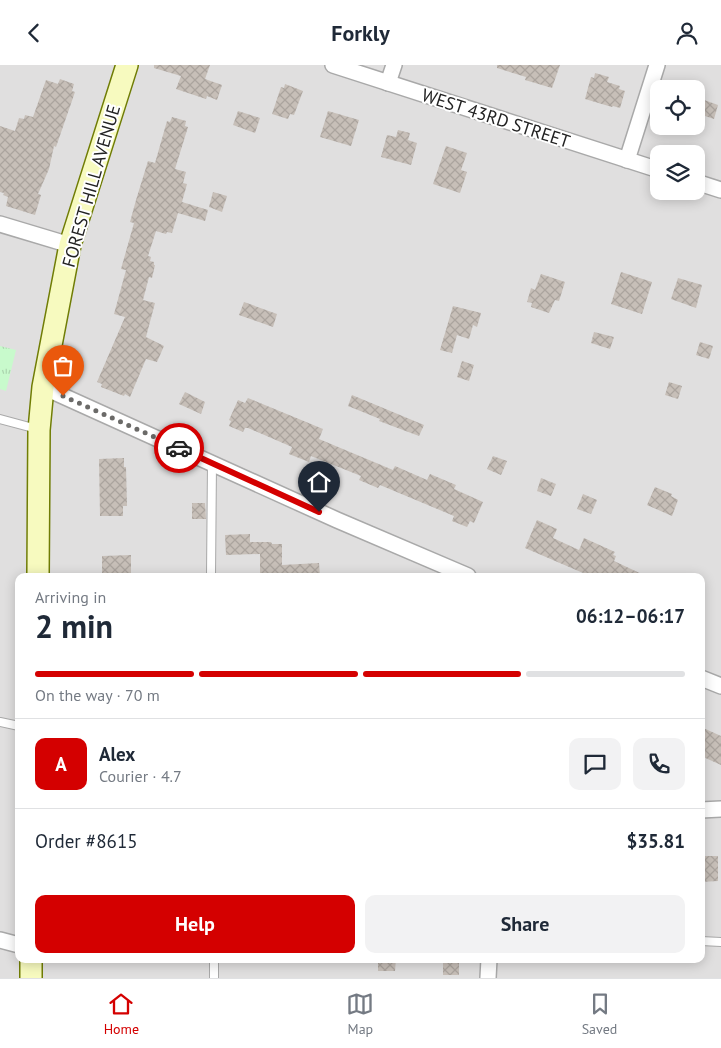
<!DOCTYPE html>
<html lang="en">
<head>
<meta charset="utf-8">
<style>
	body { margin:0; font-family:"PT Sans",sans-serif; background:#f2f2f3; color:#1f2937; height:100vh; display:flex; flex-direction:column; font-size:19px; white-space:nowrap }
	* { box-sizing:border-box; margin:0 }
	p { font-size:16px; color:#747a83 }
	.icon { flex:none; width:28px; height:28px; fill:none; stroke:currentColor; stroke-width:2; stroke-linecap:round; stroke-linejoin:round }
	.map { position:relative; flex:1; overflow:hidden }
	.side { position:absolute; left:15px; top:508px; width:690px; height:390px; display:flex; flex-direction:column; background:#fff; border-radius:10px; box-shadow:0 2px 12px #0003 }
	.side>* { flex:none }
	.fabs { position:absolute; left:650px; top:15px; display:grid; gap:10px }
	.fabs a { display:grid; place-items:center; width:55px; height:55px; border-radius:10px; background:#fff; box-shadow:0 2px 12px #0003; font-size:25px }
	.pin { position:absolute; display:grid; place-items:center; width:42px; height:42px; color:#fff; margin:-51px -21px; border-radius:50% 50% 50% 0; rotate:-45deg; box-shadow:0 0 5px #0007 }
	.pin .icon { rotate:45deg }
	.courier { position:absolute; display:grid; place-items:center; width:50px; height:50px; margin:-25px; border:4px solid #d40000; border-radius:50%; background:#fff; color:#222; box-shadow:0 1px 6px #0007 }
	.headline em { font-style:normal; font-weight:800 }
	.headline div { display:flex; flex-direction:column-reverse }
	.headline { display:flex; align-items:center; justify-content:space-between; height:85px; padding:0 20px }
	h1 { font-size:32px; font-weight:800; line-height:38px }
	.bar { display:grid; grid-template-columns:repeat(4,1fr); gap:8px 5px; align-content:center; height:60px; padding:0 20px }
	.bar i { height:6px; border-radius:4px; background:#e0e1e3 }
	.bar .on { background:#d40000 }
	.bar p { grid-column:span 4 }
	.line { display:flex; align-items:center; gap:12px; padding:0 20px; border-top:1px solid #e0e1e3 }
	.line div { flex:1 }
	.round { display:grid; place-items:center; flex:none; width:52px; height:52px; border-radius:10px; background:#f2f2f3 }
	.button { display:flex; gap:10px; margin-top:auto; padding:10px 20px }
	.button a { flex:1; height:58px; border-radius:10px; background:#d40000; color:#fff; font-size:20px; font-weight:800; line-height:58px; text-align:center }
	.button a+a { background:#f2f2f3; color:#1f2937 }
	header { display:flex; justify-content:space-between; align-items:center; height:65px; padding:0 20px; background:#fff; font-size:22px; font-weight:800 }
	.dock { display:flex; justify-content:space-around; align-items:center; height:70px; border-top:1px solid #e0e1e3; background:#fff; font-size:14px; color:#747a83 }
	.dock a { display:grid; justify-items:center; gap:2px }
	.dock .on { color:#d40000 }
	.map>svg:first-child { display:block }
	.residential { fill:#e0dfdf; fill-rule:evenodd }
	.park { fill:url(#park-tufts) }
	.building { fill:url(#building-cross-hatch) }
	.lines { fill:none; stroke-linecap:round; stroke-linejoin:round }
	.service-casing { stroke:#a9a9a9; stroke-width:10 }
	.minor-casing { stroke:#a9a9a9; stroke-width:18 }
	.secondary-casing { stroke:#707d05; stroke-width:24 }
	.service { stroke:#fff; stroke-width:8 }
	.minor { stroke:#fff; stroke-width:15 }
	.secondary { stroke:#f7fabf; stroke-width:21 }
	.done { stroke:#6b6a68; stroke-width:5; stroke-dasharray:0 9 }
	.route { stroke:#d40000; stroke-width:6 }
	.labels { text-anchor:middle; dominant-baseline:central; stroke-width:4; stroke-linejoin:round; paint-order:stroke }
	.street-label { font-size:18px; fill:#222; stroke:#fff }
</style>
</head>
<body>
<header><svg class="icon" aria-label="back" viewBox="0 0 24 24"><path d="M15 5l-7 7 7 7"/></svg>Forkly<svg class="icon" aria-label="person" viewBox="0 0 24 24"><circle cx="12" cy="8" r="4"/><path d="M4 21q1-7 8-7t8 7"/></svg></header>
<div class="map">
<svg width="721" height="913" viewBox="0 0 721 913">
	<defs>
		<pattern id="park-tufts" width="24" height="20" patternUnits="userSpaceOnUse" patternTransform="scale(1.25)"><rect width="24" height="20" fill="#c8facc"/><path d="M3 7l-1-3M5 7V3M7 7l1-3M15 17l-1-3M17 17v-4M19 17l1-3" fill="none" stroke="#acd6af"/></pattern>
		<pattern id="building-cross-hatch" width="8" height="8" patternUnits="userSpaceOnUse" patternTransform="scale(1.25)"><rect width="8" height="8" fill="#c7bfb8"/><path d="M0 0l8 8M0 8l8-8" fill="none" stroke="#aba49e"/></pattern>
	</defs>
	<rect width="100%" height="100%" fill="#f2efe9"/>
	<path class="residential" d="M0 0H721V913H0ZM659 24H696V61H659ZM659 89H696V126H659ZM19 511H701V894H19Z"/>
	<polygon class="park" points="0,281 16,285 6,326 0,324"/>
	<g class="building">
		<polygon points="154,0 210,0 205,14 222,20 217,35 207,31 206,34 176,24 181,11 154,3"/>
		<polygon points="497,0 560,0 552,23 525,15 526,12 497,3"/>
		<polygon points="595,8 609,12 607,17 620,21 619,24 625,26 620,43 613,41 612,42 585,34 591,12 594,13"/>
		<polygon points="60,14 74,19 72,26 75,27 56,82 54,81 49,104 38,129 41,130 35,150 6,141 8,132 3,130 4,128 0,127 0,61 15,66 19,53 24,54 25,50 33,52 46,15 58,19"/>
		<polygon points="285,19 303,26 294,50 290,49 288,54 272,49 281,22 284,23"/>
		<polygon points="696,32 718,40 714,54 696,48"/>
		<polygon points="238,46 260,53 255,68 233,60"/>
		<polygon points="328,46 359,55 351,81 320,72"/>
		<polygon points="172,52 186,56 185,61 188,62 175,104 186,107 183,118 187,119 182,137 208,145 205,156 178,148 172,168 167,167 166,169 156,166 148,191 151,192 150,196 154,197 154,200 155,200 152,213 149,212 143,235 155,238 146,272 164,281 157,297 146,294 130,332 125,329 124,331 101,322 102,319 97,317 125,252 114,249 126,205 121,204 134,158 130,157 136,135 148,96 155,98 167,56 170,57"/>
		<polygon points="398,65 410,68 408,75 417,78 411,100 381,92 387,70 396,72"/>
		<polygon points="446,81 467,88 461,105 467,107 460,128 433,119"/>
		<polygon points="213,127 227,131 222,147 209,142"/>
		<polygon points="621,207 652,217 642,249 611,239"/>
		<polygon points="541,209 565,217 559,236 555,235 549,248 531,242 532,238 527,237 531,223 535,225"/>
		<polygon points="678,213 702,220 696,243 671,234"/>
		<polygon points="244,237 277,249 273,262 239,250"/>
		<polygon points="453,241 481,248 477,262 473,260 469,274 457,270 452,288 440,285"/>
		<polygon points="594,267 614,272 610,284 591,278"/>
		<polygon points="700,277 713,281 709,294 696,290"/>
		<polygon points="462,296 474,300 469,316 457,312"/>
		<polygon points="669,317 682,321 678,334 665,330"/>
		<polygon points="185,327 205,337 201,349 179,339"/>
		<polygon points="352,330 424,360 419,371 379,356 380,354 348,341"/>
		<polygon points="248,333 323,364 319,374 393,405 395,401 427,415 430,409 456,420 454,424 483,437 474,458 470,456 467,462 452,456 454,451 380,420 378,423 359,415 361,411 311,391 309,397 289,389 292,382 248,363 245,363 243,367 229,361 231,356 229,355 238,335 245,338"/>
		<polygon points="493,391 507,396 501,410 487,404"/>
		<polygon points="124,393 124,402 126,402 127,441 123,441 123,451 100,451 99,394"/>
		<polygon points="541,413 556,419 551,431 537,426"/>
		<polygon points="655,422 672,429 671,431 678,435 672,451 647,440"/>
		<polygon points="583,429 597,435 591,449 577,444"/>
		<polygon points="192,438 205,438 206,454 192,454"/>
		<polygon points="537,455 557,464 553,473 579,485 584,473 615,487 613,490 616,491 614,496 646,511 590,511 525,483"/>
		<polygon points="250,469 250,477 271,477 272,479 282,479 282,500 319,498 320,511 260,510 260,489 226,490 225,470"/>
		<polygon points="131,490 131,508 120,508 121,511 102,511 102,491"/>
		<polygon points="701,662 721,671 721,700 701,691"/>
		<polygon points="701,791 718,791 718,816 701,817"/>
		<polygon points="378,894 396,894 395,906 378,906"/>
		<rect x="443" y="894" width="16" height="16"/>
	</g>
	<g class="lines">
		<g class="service-casing">
			<g id="service">
				<polyline points="0,354 37,364"/>
				<polyline points="211,511 212,398"/>
				<polyline points="0,657 19,661"/>
				<polyline points="701,876 721,877"/>
				<polyline points="214,894 214,913"/>
			</g>
		</g>
		<g class="minor-casing">
			<g id="minor">
				<polyline points="333,0 659,105"/>
				<polyline points="388,18 394,0"/>
				<polyline points="627,95 657,0"/>
				<polyline points="696,117 721,125"/>
				<polyline points="0,159 70,180"/>
				<polyline points="43,322 337,455 468,511"/>
				<polyline points="701,613 721,621"/>
				<polyline points="701,745 721,744"/>
				<polyline points="0,875 19,880"/>
				<polyline points="488,913 489,894"/>
			</g>
		</g>
		<g class="secondary-casing">
			<g id="secondary">
				<polyline points="38,511 39,365 43,322 70,180 127,0"/>
				<polyline points="31,894 31,913"/>
			</g>
		</g>
		<use href="#service" class="service"/>
		<use href="#minor" class="minor"/>
		<use href="#secondary" class="secondary"/>
	</g>
	<g class="lines">
		<polyline class="done" points="63,331 179,383"/>
		<polyline class="route" points="179,383 319,447"/>
	</g>
	<g class="labels">
		<g class="street-label">
			<text transform="translate(496 53) rotate(18)">WEST 43RD STREET</text>
			<text transform="translate(91 121) rotate(-74)">FOREST HILL AVENUE</text>
		</g>
	</g>
</svg>
<div class="fabs">
<a><svg class="icon" aria-label="locate" viewBox="0 0 24 24"><circle cx="12" cy="12" r="6"/><path d="M12 2v4M12 18v4M2 12h4M18 12h4"/></svg></a>
<a><svg class="icon" aria-label="layers" viewBox="0 0 24 24"><path d="M12 4l9 5-9 5-9-5zM3 14l9 5 9-5"/></svg></a>
</div>
<div class="pin" style="left:63px;top:331px;background:#ea580c"><svg class="icon" aria-label="bag" viewBox="0 0 24 24"><path d="M5 8h14l-1 12H6zM9 8a3 3 0 0 1 6 0"/></svg></div>
<div class="pin" style="left:319px;top:447px;background:#1f2937"><svg class="icon" aria-label="home" viewBox="0 0 24 24"><path d="M3 11l9-7 9 7M6 9v11h12V9"/></svg></div>
<div class="courier" style="left:179px;top:383px"><svg class="icon" aria-label="car" viewBox="0 0 24 24"><path d="M5 17H2v-5l4-1 3-4h7l3 4 3 1v5h-3M9 17h6M6 11h13"/><circle cx="7" cy="17" r="2"/><circle cx="17" cy="17" r="2"/></svg></div>
<section class="side">
<div class="headline"><div><h1>2 min</h1><p>Arriving in</p></div><em>06:12–06:17</em></div>
<div class="bar"><i class="on"></i><i class="on"></i><i class="on"></i><i></i><p>On the way · 70 m</p></div>
<div class="line" style="height:90px"><b class="round" style="background:#d40000;color:#fff">A</b><div><b>Alex</b><p>Courier · 4.7</p></div><a class="round"><svg class="icon" aria-label="chat" viewBox="0 0 24 24"><path d="M4 5h16v11H9l-5 4z"/></svg></a><a class="round"><svg class="icon" aria-label="phone" viewBox="0 0 24 24"><path d="M5 4h4l2 5-3 2q2 4 5 5l2-3 5 2v4C11 20 4 13 5 4z"/></svg></a></div>
<div class="line" style="height:65px"><div>Order #8615</div><b>$35.81</b></div>
<div class="button"><a>Help</a><a>Share</a></div>
</section>
</div>
<nav class="dock">
<a class="on"><svg class="icon" aria-label="home" viewBox="0 0 24 24"><path d="M3 11l9-7 9 7M6 9v11h12V9"/></svg>Home</a>
<a><svg class="icon" aria-label="map" viewBox="0 0 24 24"><path d="M3 6l6-2 6 2 6-2v14l-6 2-6-2-6 2zM9 4v14M15 6v14"/></svg>Map</a>
<a><svg class="icon" aria-label="saved" viewBox="0 0 24 24"><path d="M7 4h10v16l-5-4-5 4z"/></svg>Saved</a>
</nav>
</body>
</html>
